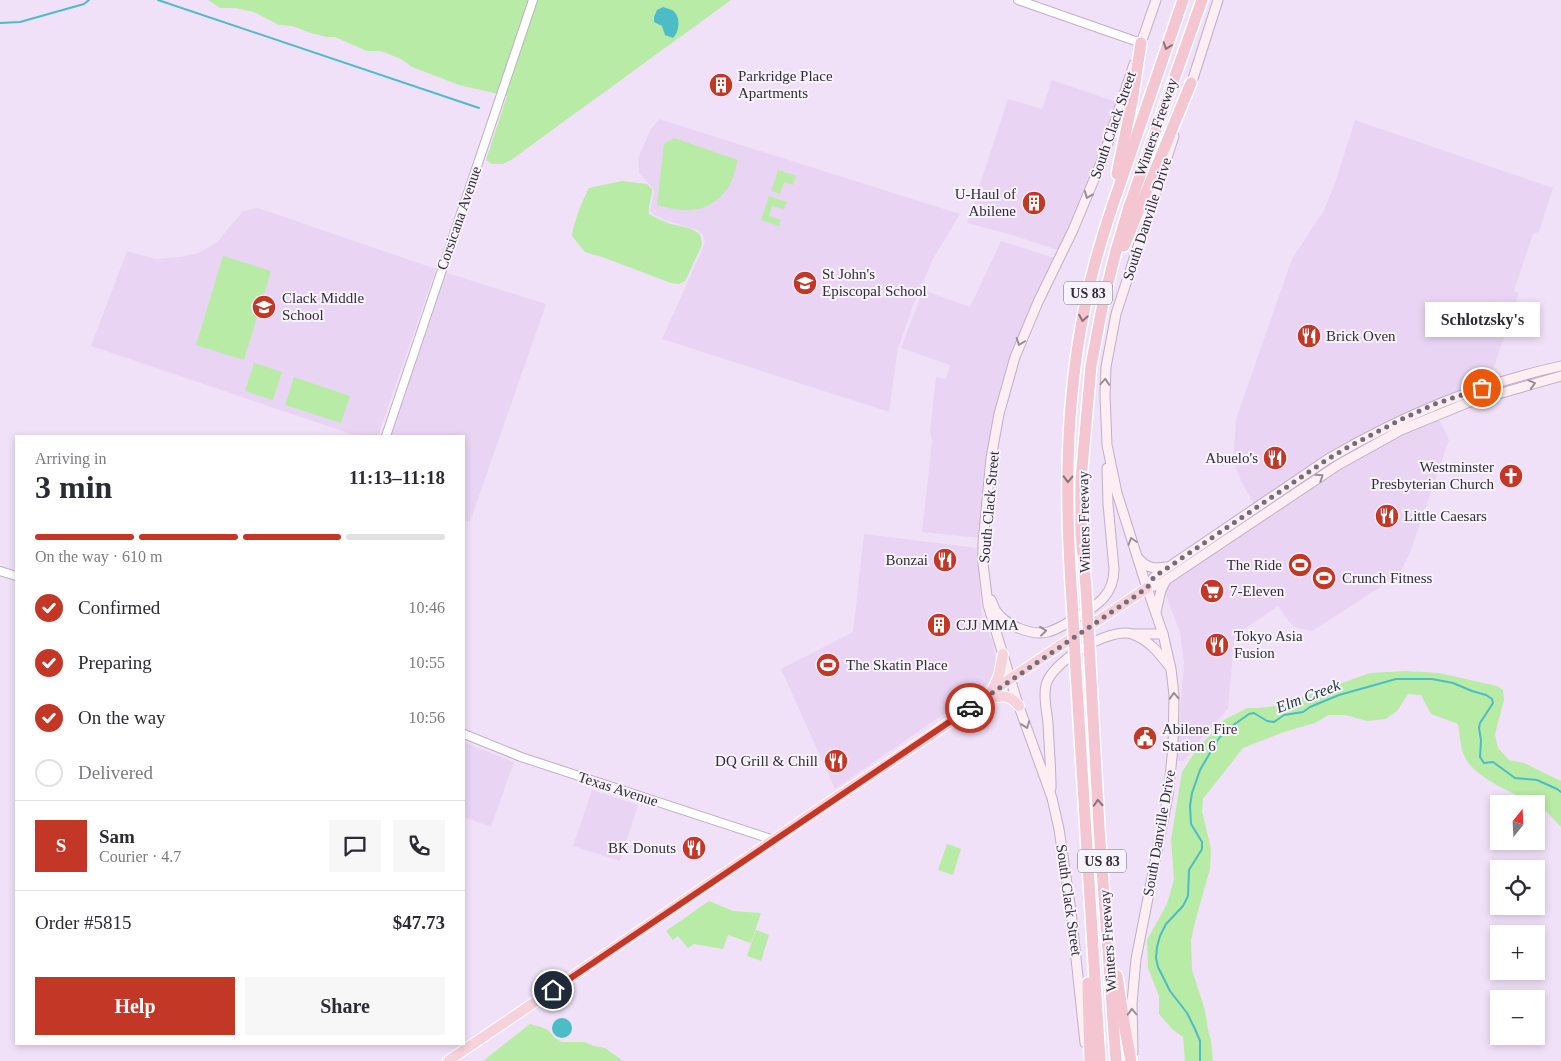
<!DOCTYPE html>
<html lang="en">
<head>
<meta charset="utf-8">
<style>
	body { margin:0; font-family:"Times New Roman",serif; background:#f7f7f7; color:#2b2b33; height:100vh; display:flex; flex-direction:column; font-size:19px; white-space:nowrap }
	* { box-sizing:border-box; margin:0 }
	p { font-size:16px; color:#7c7c81 }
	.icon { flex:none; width:28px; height:28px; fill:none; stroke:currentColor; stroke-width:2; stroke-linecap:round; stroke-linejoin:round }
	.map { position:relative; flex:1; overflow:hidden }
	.panel { position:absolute; left:15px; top:435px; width:450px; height:610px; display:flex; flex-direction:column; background:#fff; border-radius:0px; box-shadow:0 2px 8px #0003 }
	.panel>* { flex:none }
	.needle { width:32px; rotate:18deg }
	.controls { position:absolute; left:1490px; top:795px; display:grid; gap:10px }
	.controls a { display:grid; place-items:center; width:55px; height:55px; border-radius:0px; background:#fff; box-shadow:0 2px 8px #0003; font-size:25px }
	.pin { position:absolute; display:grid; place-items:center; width:42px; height:42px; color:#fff; margin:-21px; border:2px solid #fff; border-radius:50%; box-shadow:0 1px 5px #0007 }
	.courier { position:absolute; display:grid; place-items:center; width:50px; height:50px; margin:-25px; border:4px solid #c33726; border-radius:50%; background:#fff; color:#222; box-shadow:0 1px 6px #0007 }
	.bubble { position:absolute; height:35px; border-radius:0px; background:#fff; box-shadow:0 2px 8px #0003; font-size:16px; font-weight:700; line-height:35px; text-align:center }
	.head em { font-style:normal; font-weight:700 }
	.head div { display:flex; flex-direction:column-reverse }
	.head { display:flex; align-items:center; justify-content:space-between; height:85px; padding:0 20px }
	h1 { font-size:32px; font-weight:700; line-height:38px }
	.bar { display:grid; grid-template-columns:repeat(4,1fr); gap:8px 5px; align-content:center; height:60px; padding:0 20px }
	.bar i { height:6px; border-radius:4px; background:#e1e1e2 }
	.bar .active { background:#c33726 }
	.bar p { grid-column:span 4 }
	.line { display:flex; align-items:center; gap:12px; padding:0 20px; border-top:1px solid #e1e1e2 }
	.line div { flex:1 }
	.round { display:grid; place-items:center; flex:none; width:52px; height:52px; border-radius:0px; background:#f7f7f7 }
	ol { padding:0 20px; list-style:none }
	li { display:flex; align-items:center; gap:15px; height:55px }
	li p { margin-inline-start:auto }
	li .icon { padding:5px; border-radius:50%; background:#c33726; color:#fff; stroke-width:4 }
	li:last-child { color:#7c7c81 }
	li i { width:28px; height:28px; border:2px solid #e1e1e2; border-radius:50% }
	.button { display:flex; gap:10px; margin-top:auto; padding:10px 20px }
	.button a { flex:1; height:58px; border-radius:0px; background:#c33726; color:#fff; font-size:20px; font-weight:700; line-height:58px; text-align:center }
	.button a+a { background:#f7f7f7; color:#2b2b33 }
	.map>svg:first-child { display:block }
	.built { fill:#e9d5f3 }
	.green { fill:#b8eba5 }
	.water { fill:#4cbcc7 }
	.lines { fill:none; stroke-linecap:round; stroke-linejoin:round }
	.stream { stroke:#4cbcc7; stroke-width:2 }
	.tertiary-casing { stroke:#beb0c6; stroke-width:10 }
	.secondary-casing { stroke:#beb0c6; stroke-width:11 }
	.trunk-casing { stroke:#fff; stroke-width:12 }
	.motorway-casing { stroke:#fff; stroke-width:14 }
	.tertiary { stroke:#fff; stroke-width:8 }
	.secondary { stroke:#fceef2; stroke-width:9 }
	.trunk { stroke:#f6d2db; stroke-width:10 }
	.motorway { stroke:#f4c6d2; stroke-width:11 }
	.motorway-bridge-casing { stroke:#fff; stroke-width:14; stroke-linecap:butt }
	.motorway-bridge { stroke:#f4c6d2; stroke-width:11 }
	.oneway { stroke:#8a727c }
	.oneway2 { stroke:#988e94 }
	.done { stroke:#756c7a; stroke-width:5; stroke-dasharray:0 9 }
	.route { stroke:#c33726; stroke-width:6 }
	.labels { text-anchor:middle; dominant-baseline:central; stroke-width:4; stroke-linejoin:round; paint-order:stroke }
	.shield { fill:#f8f2fc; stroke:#6e6871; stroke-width:1 }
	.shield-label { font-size:14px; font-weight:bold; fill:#332d36 }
	.poi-label { font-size:15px; fill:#332d36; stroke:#f8f2fc; text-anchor:start }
	.street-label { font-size:15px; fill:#332d36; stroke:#f8f2fc }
	.water-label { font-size:16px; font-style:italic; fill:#213a3d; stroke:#f8f2fc }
</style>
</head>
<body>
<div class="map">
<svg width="1561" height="1061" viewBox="0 0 1561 1061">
	<rect width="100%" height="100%" fill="#f0e1f9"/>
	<g class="built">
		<polygon points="1052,80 1117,102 1094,170 1058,250 1005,233 967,223 1008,99 1042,109"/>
		<polygon points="659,119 960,214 933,259 912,308 898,349 889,412 662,339 705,243 703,235 697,230 662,219 652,214 650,211 654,193 652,187 639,173 638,158 651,129"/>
		<polygon points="1355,120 1553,188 1539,232 1533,234 1514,291 1519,293 1489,381 1416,409 1345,443 1255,505 1244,487 1236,469 1234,450 1236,419 1287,273 1292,259 1324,210 1335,183"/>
		<polygon points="258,208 436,269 378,436 357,436 91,346 127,251 156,259 179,257 199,253 217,242 243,211"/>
		<polygon points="1001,241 1055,258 1018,337 1004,379 983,502 979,538 922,532 932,441 930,431 936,377 946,379 950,365 901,348 923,290 970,307"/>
		<polygon points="444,272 546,304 470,522 464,520 464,436 390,436"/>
		<polygon points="1438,417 1449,440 1410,553 1402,569 1396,577 1312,631 1297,628 1289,622 1278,606 1243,630 1236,636 1234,644 1228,709 1204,735 1184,761 1176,761 1184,663 1180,632 1164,591 1168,583 1348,462 1406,431"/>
		<polygon points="864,534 977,548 982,617 994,645 996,666 990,682 835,789 781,669 853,632"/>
		<polygon points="466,743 514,762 491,827 464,817 464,751"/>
		<polygon points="592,790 638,805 620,861 573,846"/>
	</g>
	<g class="green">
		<polygon points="208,0 731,0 511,160 503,164 492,164 486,160 507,96 459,85 412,67 401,59 381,51 367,51 335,37 327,37 311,33 292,26 279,25 254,12 235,8 220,8"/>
		<path d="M674 138 738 160C735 169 733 181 727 189 710 214 683 213 657 205L664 144Z"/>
		<polygon points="778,170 796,176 793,185 784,182 780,194 771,191"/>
		<path d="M622 181 647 184 652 189C652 198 648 205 649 214 656 218 663 221 671 224 683 227 706 228 701 247L685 281 679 284 671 283 605 258 585 252 572 236C573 224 583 199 589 188Z"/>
		<polygon points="769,196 787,202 784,209 772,206 769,216 781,220 779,226 761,220"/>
		<polygon points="223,256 271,271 244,360 196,345"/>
		<polygon points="254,363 282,372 273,400 245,391"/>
		<polygon points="294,377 350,396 341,423 285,405"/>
		<path d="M1406 671 1439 673 1497 686 1503 690 1504 700 1495 734 1498 748 1509 760 1524 763 1561 781V827L1547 812 1536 806V804H1533C1513 792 1473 778 1464 755 1460 746 1460 734 1458 724L1431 714 1421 695 1408 694 1397 711 1386 719 1367 721 1345 715H1329L1315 723 1284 732 1243 748 1203 799 1202 811 1211 849 1210 869 1195 922 1191 941 1192 970 1205 1010 1208 1030 1211 1040 1213 1061H1185L1183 1037 1173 1030 1159 1014V996L1148 968 1147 940 1167 904 1174 879 1171 840 1182 772 1197 749 1224 720 1247 708H1258L1277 706 1370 673Z"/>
		<polygon points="947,844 961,849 953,875 938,870"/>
		<polygon points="709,901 733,911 761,913 751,943 728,935 723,949 694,944 688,948 678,936 673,940 666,931"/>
		<polygon points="756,930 769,935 761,961 747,956"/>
		<polygon points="530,1024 541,1027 548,1030 555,1038 562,1042 584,1042 594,1046 605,1048 623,1061 483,1061"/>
	</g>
	<g class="water">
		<path d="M663 7C666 8 669 9 672 10 681 15 680 32 673 38L665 35 662 26 654 22V17L657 10Z"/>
		<circle cx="562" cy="1028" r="10"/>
	</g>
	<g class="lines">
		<g class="stream">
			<polyline points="158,0 479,108"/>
			<polyline points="0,23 20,22 84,4 89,0"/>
			<polyline points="1200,1061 1200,1041 1195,1029 1187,1013 1170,991 1158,967 1156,958 1157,947 1160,936 1166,924 1183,906 1188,896 1189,870 1202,849 1202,842 1191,824 1190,806 1192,793 1200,770 1217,741 1225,731 1249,714 1254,713 1267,721 1274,722 1284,715 1303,712 1310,707 1339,695 1396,679 1432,679 1453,683 1472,691 1486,695 1492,699 1493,703 1480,723 1479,728 1481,740 1480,757 1484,763 1493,762 1515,778 1537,780 1557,789 1561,792"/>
		</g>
		<g class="tertiary-casing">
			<g id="tertiary">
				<polyline points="1018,0 1141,43"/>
				<polyline points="386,436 533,0"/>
				<polyline points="0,571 16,576"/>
				<polyline points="464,734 521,757 774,840"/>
			</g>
		</g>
		<g class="secondary-casing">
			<g id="secondary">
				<polyline points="1139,49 1156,0"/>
				<polyline points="1190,88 1218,0"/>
				<path d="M1139 559C1147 568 1154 569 1166 567"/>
				<path d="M1147 588 1154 577 1328 459C1403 415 1476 385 1561 366"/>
				<polyline points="1147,588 1158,585 1166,580 1338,465 1401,430 1467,403 1561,376"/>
				<path d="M991 600C993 604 994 608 996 611 1006 625 1030 636 1048 632 1059 629 1069 622 1079 616 1098 605 1114 594 1114 569L1108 504 1107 468"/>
				<polyline points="1156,612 1161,590 1166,580"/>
				<polyline points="1133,634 1163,634"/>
				<path d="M1051 788C1051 766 1049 745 1048 723 1047 712 1043 697 1046 685 1051 662 1109 627 1132 634 1149 640 1159 653 1169 666"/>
				<polyline points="1085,1043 1071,911 1059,829 1052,798 1017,701 988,605 983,563 983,543 991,458 999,414 1015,357 1038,302 1073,230 1103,158 1134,64"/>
				<polyline points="1133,1052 1132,1003 1136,959 1168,796 1173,747 1174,695 1171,669 1163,634 1147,588 1117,493 1107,445 1105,395 1106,367 1116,314 1174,136"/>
			</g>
		</g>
		<g class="trunk-casing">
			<g id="trunk">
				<polyline points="991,693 999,675 1003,654"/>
				<path d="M985 699C1000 696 1008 693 1019 706"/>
				<polyline points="448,1061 837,797 936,732 1010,679 1147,588"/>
			</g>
		</g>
		<g class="motorway-casing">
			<g id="motorway">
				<polyline points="1117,174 1132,102 1141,43"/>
				<polyline points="1124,246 1191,83"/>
				<polyline points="1086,587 1081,534 1081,480 1091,366 1103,303 1116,251 1129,207 1202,0"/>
				<path d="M1072 600C1065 502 1065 403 1085 306 1095 255 1112 206 1129 158 1147 105 1165 53 1183 0"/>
				<polyline points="1090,662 1099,827 1116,1061"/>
				<polyline points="1076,671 1100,1061"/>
				<polyline points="1117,976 1125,1029 1131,1061"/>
				<polyline points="1088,983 1090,1061"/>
			</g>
		</g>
		<use href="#tertiary" class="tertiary"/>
		<use href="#secondary" class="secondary"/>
		<use href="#trunk" class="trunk"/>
		<use href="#motorway" class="motorway"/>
		<g class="motorway-bridge-casing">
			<g id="motorway-bridge">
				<polyline points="1086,587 1090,662"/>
				<polyline points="1072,600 1076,671"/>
			</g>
		</g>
		<use href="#motorway-bridge" class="motorway-bridge"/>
	</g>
	<defs><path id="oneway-chevron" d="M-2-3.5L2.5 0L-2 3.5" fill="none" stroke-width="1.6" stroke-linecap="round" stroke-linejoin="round" transform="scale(1.25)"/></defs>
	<g class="oneway">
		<use href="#oneway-chevron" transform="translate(1167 46) rotate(109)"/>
		<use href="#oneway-chevron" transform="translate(1083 318) rotate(100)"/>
		<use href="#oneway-chevron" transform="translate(1068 479) rotate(91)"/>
		<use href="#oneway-chevron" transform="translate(1098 803) rotate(-93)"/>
	</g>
	<g class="oneway2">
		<use href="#oneway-chevron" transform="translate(1088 195) rotate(112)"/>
		<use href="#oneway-chevron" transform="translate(1020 342) rotate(111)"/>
		<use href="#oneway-chevron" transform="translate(1105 382) rotate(-86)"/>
		<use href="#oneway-chevron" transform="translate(1532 384) rotate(-15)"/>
		<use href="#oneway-chevron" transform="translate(1320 477) rotate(-34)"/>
		<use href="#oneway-chevron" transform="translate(1132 541) rotate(-108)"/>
		<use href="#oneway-chevron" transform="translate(1043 631) rotate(-6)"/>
		<use href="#oneway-chevron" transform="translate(1174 696) rotate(-93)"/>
		<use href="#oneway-chevron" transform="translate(1026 725) rotate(70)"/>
		<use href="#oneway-chevron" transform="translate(1132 1012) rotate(-92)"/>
	</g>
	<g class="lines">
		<polyline class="done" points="970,708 1147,588 1154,577 1328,459 1350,446 1404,418 1435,404 1482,388"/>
		<polyline class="route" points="553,990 970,708"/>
	</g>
	<defs>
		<g id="building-disc" transform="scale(1.25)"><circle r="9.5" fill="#c33726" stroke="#f8f2fc"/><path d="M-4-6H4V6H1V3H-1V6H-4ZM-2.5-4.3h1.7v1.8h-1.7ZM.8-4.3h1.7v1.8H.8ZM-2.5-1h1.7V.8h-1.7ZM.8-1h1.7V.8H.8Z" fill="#fff"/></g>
		<g id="school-disc" transform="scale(1.25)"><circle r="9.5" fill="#c33726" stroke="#f8f2fc"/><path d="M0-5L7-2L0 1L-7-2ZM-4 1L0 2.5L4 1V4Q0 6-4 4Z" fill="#fff"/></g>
		<g id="restaurant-disc" transform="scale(1.25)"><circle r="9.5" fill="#c33726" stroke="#f8f2fc"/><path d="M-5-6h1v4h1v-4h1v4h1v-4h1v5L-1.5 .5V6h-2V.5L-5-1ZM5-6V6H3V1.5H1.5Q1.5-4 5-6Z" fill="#fff"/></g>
		<g id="church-disc" transform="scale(1.25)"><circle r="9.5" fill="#c33726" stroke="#f8f2fc"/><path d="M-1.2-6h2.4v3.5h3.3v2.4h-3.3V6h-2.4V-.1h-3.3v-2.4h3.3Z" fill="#fff"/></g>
		<g id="stadium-disc" transform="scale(1.25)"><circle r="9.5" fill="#c33726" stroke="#f8f2fc"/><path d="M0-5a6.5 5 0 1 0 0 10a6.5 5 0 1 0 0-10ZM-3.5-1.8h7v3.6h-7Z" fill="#fff"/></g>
		<g id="supermarket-disc" transform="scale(1.25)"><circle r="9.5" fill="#c33726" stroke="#f8f2fc"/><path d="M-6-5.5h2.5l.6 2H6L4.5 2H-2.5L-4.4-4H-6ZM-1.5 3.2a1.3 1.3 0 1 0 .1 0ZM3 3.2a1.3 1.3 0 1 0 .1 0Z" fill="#fff"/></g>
		<g id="civic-disc" transform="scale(1.25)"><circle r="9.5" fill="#c33726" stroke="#f8f2fc"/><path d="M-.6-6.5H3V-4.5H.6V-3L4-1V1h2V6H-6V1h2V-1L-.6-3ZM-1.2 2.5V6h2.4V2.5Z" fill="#fff"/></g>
	</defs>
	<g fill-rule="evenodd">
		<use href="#building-disc" x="721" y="85"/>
		<use href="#building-disc" x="1034" y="203"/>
		<use href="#school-disc" x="805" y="283"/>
		<use href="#school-disc" x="264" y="307"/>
		<use href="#restaurant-disc" x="1309" y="336"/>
		<use href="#restaurant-disc" x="1275" y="458"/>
		<use href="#church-disc" x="1511" y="476"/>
		<use href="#restaurant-disc" x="1387" y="516"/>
		<use href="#restaurant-disc" x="945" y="560"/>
		<use href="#stadium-disc" x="1300" y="565"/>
		<use href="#stadium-disc" x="1324" y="578"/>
		<use href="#supermarket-disc" x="1212" y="591"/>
		<use href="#building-disc" x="939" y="625"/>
		<use href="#restaurant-disc" x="1217" y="645"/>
		<use href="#stadium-disc" x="828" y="665"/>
		<use href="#civic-disc" x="1145" y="738"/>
		<use href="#restaurant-disc" x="836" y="761"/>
		<use href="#restaurant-disc" x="694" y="848"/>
	</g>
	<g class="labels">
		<g class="shield">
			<rect x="1064" y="281.5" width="48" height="23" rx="4"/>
			<rect x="1078" y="849.5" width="48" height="23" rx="4"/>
		</g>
		<g class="shield-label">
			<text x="1088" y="293">US 83</text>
			<text x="1102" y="861">US 83</text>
		</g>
		<g class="poi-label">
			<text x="738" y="76">Parkridge Place<tspan x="738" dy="17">Apartments</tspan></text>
			<text x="1016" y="194" text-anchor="end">U-Haul of<tspan x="1016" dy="17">Abilene</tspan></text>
			<text x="822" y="274">St John's<tspan x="822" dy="17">Episcopal School</tspan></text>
			<text x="282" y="298">Clack Middle<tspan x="282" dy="17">School</tspan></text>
			<text x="1326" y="336">Brick Oven</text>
			<text x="1258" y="458" text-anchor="end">Abuelo's</text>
			<text x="1494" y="467" text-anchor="end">Westminster<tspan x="1494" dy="17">Presbyterian Church</tspan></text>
			<text x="1404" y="516">Little Caesars</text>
			<text x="928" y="560" text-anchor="end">Bonzai</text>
			<text x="1282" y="565" text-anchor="end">The Ride</text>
			<text x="1342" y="578">Crunch Fitness</text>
			<text x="1230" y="591">7-Eleven</text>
			<text x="956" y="625">CJJ MMA</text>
			<text x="1234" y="636">Tokyo Asia<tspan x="1234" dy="17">Fusion</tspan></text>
			<text x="846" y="665">The Skatin Place</text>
			<text x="1162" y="729">Abilene Fire<tspan x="1162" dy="17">Station 6</tspan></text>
			<text x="818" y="761" text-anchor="end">DQ Grill &amp; Chill</text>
			<text x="676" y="848" text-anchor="end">BK Donuts</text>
		</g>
		<g class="street-label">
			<text transform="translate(1113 125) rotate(-71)">South Clack Street</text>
			<text transform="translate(1156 127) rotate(-71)">Winters Freeway</text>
			<text transform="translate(459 218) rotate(-71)">Corsicana Avenue</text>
			<text transform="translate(1147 219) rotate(-72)">South Danville Drive</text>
			<text transform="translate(989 507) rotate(-85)">South Clack Street</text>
			<text transform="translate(1084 522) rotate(-91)">Winters Freeway</text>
			<text transform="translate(618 789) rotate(18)">Texas Avenue</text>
			<text transform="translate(1159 833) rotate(-80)">South Danville Drive</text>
			<text transform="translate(1069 900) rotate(82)">South Clack Street</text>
			<text transform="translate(1108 941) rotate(-94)">Winters Freeway</text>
		</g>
		<g class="water-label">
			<text transform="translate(1308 696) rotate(-21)">Elm Creek</text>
		</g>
	</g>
</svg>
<div class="controls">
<a><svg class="needle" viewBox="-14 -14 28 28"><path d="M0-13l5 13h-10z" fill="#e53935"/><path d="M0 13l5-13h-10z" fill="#7c7c81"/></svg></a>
<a><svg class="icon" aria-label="locate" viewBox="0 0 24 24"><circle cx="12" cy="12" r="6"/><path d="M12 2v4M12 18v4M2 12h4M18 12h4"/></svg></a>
<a>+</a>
<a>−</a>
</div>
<div class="pin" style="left:1482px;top:388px;background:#ea580c"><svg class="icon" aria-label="bag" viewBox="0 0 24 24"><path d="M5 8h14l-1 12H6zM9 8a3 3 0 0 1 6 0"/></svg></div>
<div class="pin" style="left:553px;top:990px;background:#1f2937"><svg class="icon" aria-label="home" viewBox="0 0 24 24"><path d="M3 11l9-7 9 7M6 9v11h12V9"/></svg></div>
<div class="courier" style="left:970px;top:708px"><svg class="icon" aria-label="car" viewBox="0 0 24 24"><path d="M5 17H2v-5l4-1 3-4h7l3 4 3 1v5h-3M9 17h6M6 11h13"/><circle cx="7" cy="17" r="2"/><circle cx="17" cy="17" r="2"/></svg></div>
<div class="bubble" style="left:1425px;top:302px;width:115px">Schlotzsky's</div>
<section class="panel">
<div class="head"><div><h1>3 min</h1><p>Arriving in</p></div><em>11:13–11:18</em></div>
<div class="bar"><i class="active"></i><i class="active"></i><i class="active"></i><i></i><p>On the way · 610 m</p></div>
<ol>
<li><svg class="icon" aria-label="check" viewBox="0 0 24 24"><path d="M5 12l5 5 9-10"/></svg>Confirmed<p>10:46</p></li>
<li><svg class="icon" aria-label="check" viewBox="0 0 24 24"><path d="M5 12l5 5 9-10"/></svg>Preparing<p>10:55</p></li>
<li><svg class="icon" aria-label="check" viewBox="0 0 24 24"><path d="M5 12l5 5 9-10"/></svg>On the way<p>10:56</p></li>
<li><i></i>Delivered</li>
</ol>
<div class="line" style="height:90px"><b class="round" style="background:#c33726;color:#fff">S</b><div><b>Sam</b><p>Courier · 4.7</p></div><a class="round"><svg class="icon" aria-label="chat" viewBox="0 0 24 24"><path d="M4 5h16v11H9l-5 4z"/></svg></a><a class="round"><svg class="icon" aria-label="phone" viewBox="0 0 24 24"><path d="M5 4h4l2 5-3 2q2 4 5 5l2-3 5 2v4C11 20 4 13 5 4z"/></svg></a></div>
<div class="line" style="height:65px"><div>Order #5815</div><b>$47.73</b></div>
<div class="button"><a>Help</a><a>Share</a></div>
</section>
</div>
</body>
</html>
